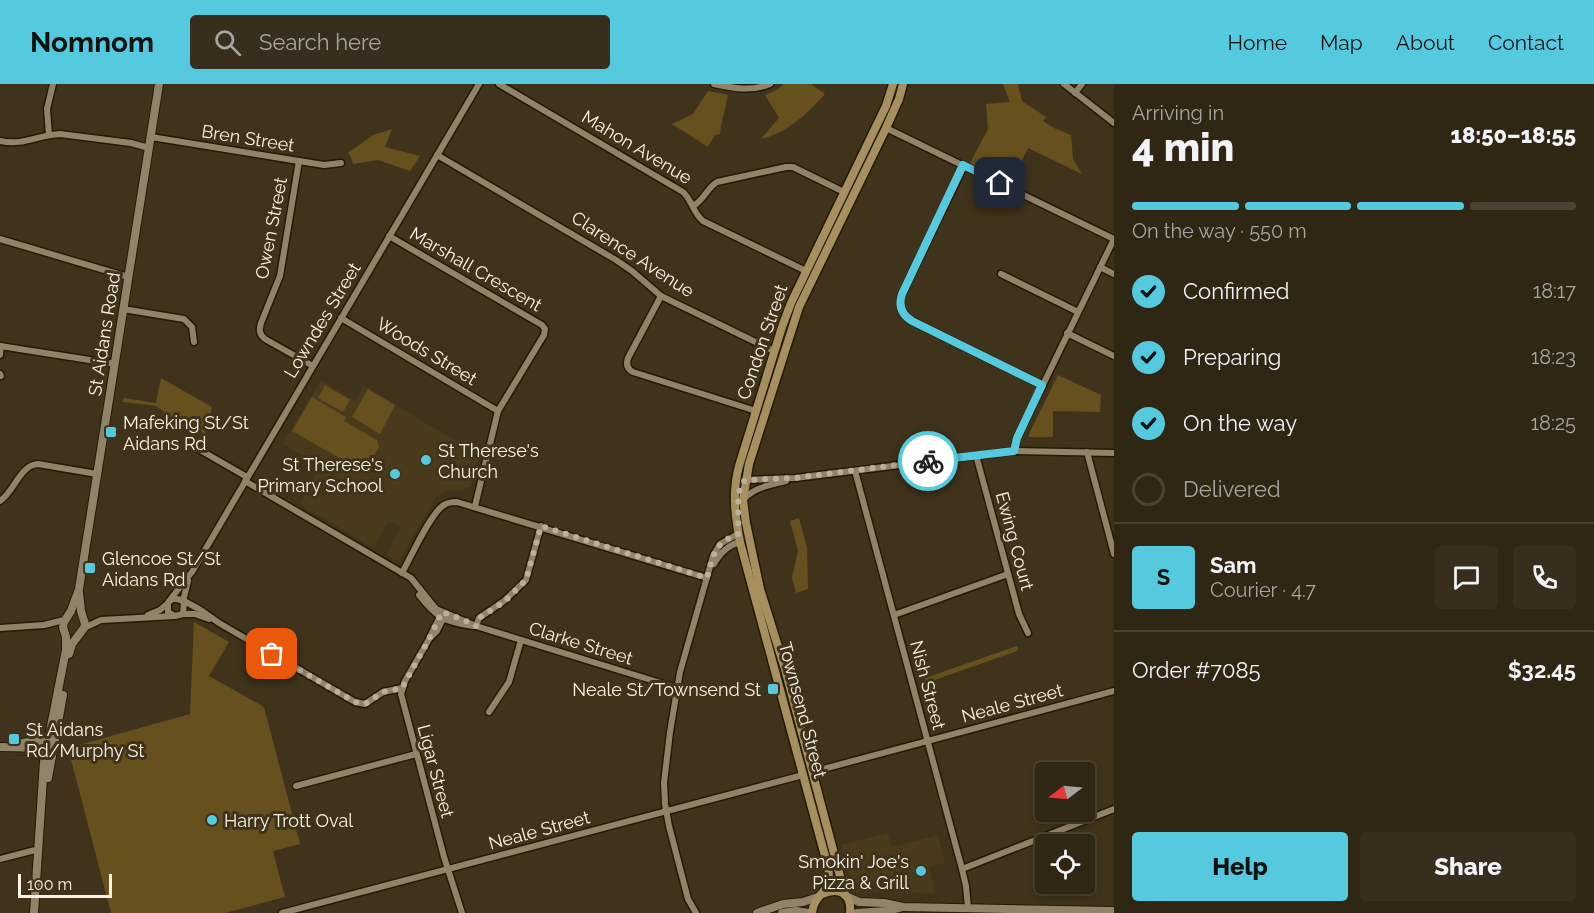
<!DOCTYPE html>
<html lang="en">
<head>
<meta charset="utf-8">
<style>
	body { margin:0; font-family:Raleway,sans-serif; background:#372e1d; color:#f1f3f6; height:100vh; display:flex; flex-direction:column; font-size:22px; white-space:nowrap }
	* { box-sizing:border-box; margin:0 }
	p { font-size:20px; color:#a7a5a0 }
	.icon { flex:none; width:33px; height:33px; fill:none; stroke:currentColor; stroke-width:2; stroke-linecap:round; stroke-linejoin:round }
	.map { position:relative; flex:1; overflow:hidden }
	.details { display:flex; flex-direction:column; background:#2f2614; width:480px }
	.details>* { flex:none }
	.needle { width:39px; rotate:254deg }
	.buttons { position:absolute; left:1035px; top:678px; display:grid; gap:12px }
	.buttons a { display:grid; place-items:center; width:60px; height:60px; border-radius:6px; background:#2f2614; box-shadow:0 3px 9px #0003,0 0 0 2px #4a4334; font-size:30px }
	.scale { position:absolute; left:18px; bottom:15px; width:94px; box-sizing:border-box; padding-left:6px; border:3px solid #faf3e5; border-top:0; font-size:16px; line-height:21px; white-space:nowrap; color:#faf3e5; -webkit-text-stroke:4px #3f331b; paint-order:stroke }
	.pin { position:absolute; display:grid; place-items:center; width:51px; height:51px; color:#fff; margin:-26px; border-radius:12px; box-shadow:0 3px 9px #0006 }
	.courier { position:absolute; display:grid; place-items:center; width:60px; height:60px; margin:-30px; border:4px solid #55cadf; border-radius:50%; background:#fff; color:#222; box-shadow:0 2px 8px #0007 }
	.headline em { font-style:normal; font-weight:800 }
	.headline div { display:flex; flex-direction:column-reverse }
	.headline { display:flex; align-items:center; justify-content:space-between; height:102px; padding:0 18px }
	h1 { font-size:39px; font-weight:800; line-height:45px }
	.bar { display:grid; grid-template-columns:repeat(4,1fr); gap:9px 6px; align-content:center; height:72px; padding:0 18px }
	.bar i { height:8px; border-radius:4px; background:#4a4334 }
	.bar .on { background:#55cadf }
	.bar p { grid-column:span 4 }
	.line { display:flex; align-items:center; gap:15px; padding:0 18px; border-top:2px solid #4a4334 }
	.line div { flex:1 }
	.round { display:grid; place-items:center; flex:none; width:63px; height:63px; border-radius:6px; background:#372e1d }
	ol { padding:0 18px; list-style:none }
	li { display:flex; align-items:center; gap:18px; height:66px }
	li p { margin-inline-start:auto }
	li .icon { padding:6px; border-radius:50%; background:#55cadf; color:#111; stroke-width:4 }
	li:last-child { color:#a7a5a0 }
	li i { width:33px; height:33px; border:3px solid #4a4334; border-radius:50% }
	.primary-button { display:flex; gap:12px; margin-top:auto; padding:12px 18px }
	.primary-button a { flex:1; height:69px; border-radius:6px; background:#55cadf; color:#111; font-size:24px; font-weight:800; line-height:69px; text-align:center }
	.primary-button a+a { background:#372e1d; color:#f1f3f6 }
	header { display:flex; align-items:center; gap:36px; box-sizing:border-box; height:84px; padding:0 30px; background:#55cadf; color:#111 }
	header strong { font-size:28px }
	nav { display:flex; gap:33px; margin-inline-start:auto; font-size:21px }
	.search { width:420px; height:54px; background:#372e1d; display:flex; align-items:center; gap:15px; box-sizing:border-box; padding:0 21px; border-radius:6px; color:#a7a5a0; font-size:22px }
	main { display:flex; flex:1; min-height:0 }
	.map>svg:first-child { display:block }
	.built { fill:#493a1b }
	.green { fill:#66501e }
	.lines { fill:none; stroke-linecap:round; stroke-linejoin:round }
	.minor-casing { stroke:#251a04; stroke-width:9 }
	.tertiary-casing { stroke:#251a04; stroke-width:10 }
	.secondary-casing { stroke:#251a04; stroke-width:11 }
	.minor { stroke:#908369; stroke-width:6 }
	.tertiary { stroke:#908369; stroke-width:8 }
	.secondary { stroke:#a6905f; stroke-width:8 }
	.done { stroke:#b9b09e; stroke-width:6; stroke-dasharray:0 10.8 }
	.route { stroke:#55cadf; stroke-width:8 }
	.poi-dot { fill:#55cadf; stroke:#3f331b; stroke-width:2 }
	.labels { text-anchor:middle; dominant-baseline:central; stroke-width:6; stroke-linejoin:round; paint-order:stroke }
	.street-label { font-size:18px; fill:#faf3e5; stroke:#3f331b }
	.poi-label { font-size:18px; fill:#faf3e5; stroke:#3f331b; text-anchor:start }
</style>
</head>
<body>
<header>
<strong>Nomnom</strong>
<div class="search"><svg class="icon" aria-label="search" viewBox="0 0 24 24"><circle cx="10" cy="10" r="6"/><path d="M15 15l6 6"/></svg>Search here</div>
<nav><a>Home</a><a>Map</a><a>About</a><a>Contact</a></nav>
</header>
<main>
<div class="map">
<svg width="1114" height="829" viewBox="0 0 1114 829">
	<rect width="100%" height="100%" fill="#3f331b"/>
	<g class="built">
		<polygon points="321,296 355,317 364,302 479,371 471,401 463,406 445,408 437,412 399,476 396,477 386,471 401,444 389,437 374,464 299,420 320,382 283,360"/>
		<polygon points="888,749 892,763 938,751 945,779 929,783 936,809 854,808 841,761"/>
	</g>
	<g class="green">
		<path d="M784 0H811L825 10C807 30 787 49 761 55L779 34 765 11 775 7Z"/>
		<polygon points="1003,0 1018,0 1022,17 1046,33 1043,37 1054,44 1071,51 1073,75 1082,90 1028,64 1011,99 970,79 988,45 986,20 1010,18"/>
		<path d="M708 7 728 11C726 24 721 38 720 50L715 51 708 63 672 40 693 30Z"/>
		<polygon points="392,45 385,63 420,72 410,87 378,76 353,80 351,73 348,69 373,51"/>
		<polygon points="1058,291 1101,311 1100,328 1053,327 1053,353 1029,353 1029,350"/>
		<path d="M161 294 212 323 204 352C200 342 194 338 183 342L156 322 123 318 124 314 156 319Z"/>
		<polygon points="325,301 350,316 343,328 318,314"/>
		<polygon points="368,305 395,321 380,350 352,333"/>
		<polygon points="312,313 346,333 344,337 377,356 379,363 364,388 292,347"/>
		<polygon points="799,434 807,464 808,505 796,509 792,494 798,467 790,437"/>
		<polygon points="194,538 229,558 209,592 264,623 300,760 273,767 285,813 225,829 111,829 68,664 190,630"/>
		<polygon points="1017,562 1018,565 1017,567 926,599 925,594"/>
	</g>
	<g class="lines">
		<g class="minor-casing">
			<g id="minor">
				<path d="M499 0 683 108C692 116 693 129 703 137L806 187"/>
				<path d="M714 0C733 4 751 8 770 0"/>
				<polyline points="1064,0 1114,39"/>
				<polyline points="1075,9 1082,0"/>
				<polyline points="886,44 1114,155"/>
				<polyline points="49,51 47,25 53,0"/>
				<polyline points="151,53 299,77 324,81 341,79"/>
				<path d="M0 57C24 62 37 51 60 50L131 59 149 64"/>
				<polyline points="437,71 616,176 632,187 661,212 774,267"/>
				<path d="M299 77 280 192 261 239C259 246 259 250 265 255L313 282"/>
				<path d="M964 82 902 210C898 222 902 231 912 237L1042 301"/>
				<path d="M693 122C704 116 707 104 717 98L786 83H793L844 108"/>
				<polyline points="389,152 542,241 545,245 544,251 498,327 475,422"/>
				<polyline points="0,155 128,193"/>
				<polyline points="1100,183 1114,190"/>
				<polyline points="1001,190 1078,228"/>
				<path d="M661 212 628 274C626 280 627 285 633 288L756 327"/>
				<polyline points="123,225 184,235 192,243 194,258"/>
				<polyline points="341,234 498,327"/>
				<polyline points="1067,249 1114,272"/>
				<polyline points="0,262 115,280"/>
				<polyline points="0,271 1,262"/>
				<polyline points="0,290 1,292"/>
				<polyline points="190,353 200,366 247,393"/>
				<polyline points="1014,367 1017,354 1114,155"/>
				<polyline points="1087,368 1114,470"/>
				<polyline points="976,371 1019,530 1028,549"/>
				<polyline points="855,387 962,785 966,802 968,824"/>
				<polyline points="745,396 795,394 1014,367 1114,369"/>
				<polyline points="245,397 411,494 436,525 476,542 677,604"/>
				<path d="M744 415C755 403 771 401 786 397"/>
				<path d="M0 417C14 408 20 381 38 380L97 390"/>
				<path d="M714 480C720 469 728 461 740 458"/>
				<path d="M402 489C410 475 431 428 444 421 448 418 453 418 457 418L707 494"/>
				<path d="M419 511C436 533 444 538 473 542"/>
				<polygon points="172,515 177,515 184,517 183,530 175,532 168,528 168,519"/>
				<polyline points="169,517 192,488 479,0"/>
				<polyline points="183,517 188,497"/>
				<polyline points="184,517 199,525 219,539 355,618 365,620 383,608 402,604"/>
				<polyline points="442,528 428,557 405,597 401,610 444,773 462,829"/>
				<polyline points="183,530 195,530 209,535"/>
				<polyline points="148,531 160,526 167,520"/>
				<polyline points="894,531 1008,490"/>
				<polyline points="476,542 479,534 504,517 526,496 541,442"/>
				<polyline points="0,544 44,541 64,536"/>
				<polyline points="84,544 101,536 175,532"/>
				<polyline points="430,554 437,547 444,533"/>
				<polyline points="489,628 509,598 521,556"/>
				<polyline points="812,688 1114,607"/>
				<polyline points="296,702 416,670"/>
				<polyline points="0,775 39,765"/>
				<polyline points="962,785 1114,725"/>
				<polyline points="282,829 803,691"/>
				<polyline points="696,829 688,815 669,742 665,720 664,699 670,648 680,588 713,472 720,460 738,450"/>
			</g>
		</g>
		<g class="tertiary-casing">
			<g id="tertiary">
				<polyline points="69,570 72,560 84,544 85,540 81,527 79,509"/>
				<polyline points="22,659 35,657 51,659"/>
				<polyline points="0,663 49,664"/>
				<polyline points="48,694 63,611"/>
				<polyline points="848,813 859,818 884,819 903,823 1114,827"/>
				<polyline points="34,829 44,678 66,566 66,553 63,543 64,538 71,527 79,505 159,0"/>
				<polyline points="757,829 783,820 803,818 818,813"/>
				<polyline points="782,829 796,827 808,829"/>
				<polyline points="857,829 886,827 899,824"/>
			</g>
		</g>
		<g class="secondary-casing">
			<g id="secondary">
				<path d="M822 810C839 803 852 809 850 829"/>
				<polyline points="845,811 785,585 760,505 746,439 743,416 749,380 799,223 886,44 899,15 903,0"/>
				<path d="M812 829C815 806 833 811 828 783L740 458C735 432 732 408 739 382L782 243 791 219 886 22 893 0"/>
			</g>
		</g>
		<use href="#minor" class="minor"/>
		<use href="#tertiary" class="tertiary"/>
		<use href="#secondary" class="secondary"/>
	</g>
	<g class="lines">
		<path class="done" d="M272 570 355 618 365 620 383 608 402 604 428 557 442 528 464 536 476 542 479 534 504 518 526 496 541 442 707 494C713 471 714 459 738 450 740 434 734 407 745 396L795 394 928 377"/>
		<path class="route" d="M928 377 1014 367 1017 354 1042 301 912 237C902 231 898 222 902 210L963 81 1000 99"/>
	</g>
	<g class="poi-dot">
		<rect x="105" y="342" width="12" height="12" rx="3"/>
		<circle cx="426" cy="376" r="6"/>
		<circle cx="395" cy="390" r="6"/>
		<rect x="84" y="478" width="12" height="12" rx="3"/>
		<rect x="767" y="599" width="12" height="12" rx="3"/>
		<rect x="8" y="649" width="12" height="12" rx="3"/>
		<circle cx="212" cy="736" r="6"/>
		<circle cx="921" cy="787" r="6"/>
	</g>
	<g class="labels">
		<g class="street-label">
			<text transform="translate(248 54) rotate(9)">Bren Street</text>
			<text transform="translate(637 63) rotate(31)">Mahon Avenue</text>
			<text transform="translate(271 144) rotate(-79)">Owen Street</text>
			<text transform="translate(633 170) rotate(33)">Clarence Avenue</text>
			<text transform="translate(476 185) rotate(30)">Marshall Crescent</text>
			<text transform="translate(322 236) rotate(-59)">Lowndes Street</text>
			<text transform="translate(104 250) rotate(-81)">St Aidans Road</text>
			<text transform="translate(762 258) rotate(-71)">Condon Street</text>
			<text transform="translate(427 267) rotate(31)">Woods Street</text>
			<text transform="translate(1015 457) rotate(75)">Ewing Court</text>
			<text transform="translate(581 559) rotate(17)">Clarke Street</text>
			<text transform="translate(928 601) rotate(75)">Nish Street</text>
			<text transform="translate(1012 619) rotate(-15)">Neale Street</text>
			<text transform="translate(803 626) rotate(75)">Townsend Street</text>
			<text transform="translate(436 687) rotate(75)">Ligar Street</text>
			<text transform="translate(539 746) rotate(-15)">Neale Street</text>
		</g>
		<g class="poi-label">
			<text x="123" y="338">Mafeking St/St<tspan x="123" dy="21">Aidans Rd</tspan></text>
			<text x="438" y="366">St Therese's<tspan x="438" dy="21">Church</tspan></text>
			<text x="383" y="380" text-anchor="end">St Therese's<tspan x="383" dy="21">Primary School</tspan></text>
			<text x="102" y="474">Glencoe St/St<tspan x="102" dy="21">Aidans Rd</tspan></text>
			<text x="761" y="605" text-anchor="end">Neale St/Townsend St</text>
			<text x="26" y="645">St Aidans<tspan x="26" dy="21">Rd/Murphy St</tspan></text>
			<text x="224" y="736">Harry Trott Oval</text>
			<text x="909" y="777" text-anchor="end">Smokin' Joe's<tspan x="909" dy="21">Pizza &amp; Grill</tspan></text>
		</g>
	</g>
</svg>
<div class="buttons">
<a><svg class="needle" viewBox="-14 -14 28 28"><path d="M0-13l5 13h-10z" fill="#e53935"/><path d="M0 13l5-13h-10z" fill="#a7a5a0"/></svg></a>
<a><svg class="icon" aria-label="locate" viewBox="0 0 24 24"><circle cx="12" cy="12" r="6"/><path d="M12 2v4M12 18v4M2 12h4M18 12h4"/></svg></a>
</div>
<div class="scale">100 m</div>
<div class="pin" style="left:272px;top:570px;background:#ea580c"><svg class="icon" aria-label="bag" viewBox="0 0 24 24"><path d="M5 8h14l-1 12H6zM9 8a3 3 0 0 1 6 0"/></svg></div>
<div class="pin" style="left:1000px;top:99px;background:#1f2937"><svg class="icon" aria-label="home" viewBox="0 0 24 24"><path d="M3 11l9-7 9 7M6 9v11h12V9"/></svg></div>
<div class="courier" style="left:928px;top:377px"><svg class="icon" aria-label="bike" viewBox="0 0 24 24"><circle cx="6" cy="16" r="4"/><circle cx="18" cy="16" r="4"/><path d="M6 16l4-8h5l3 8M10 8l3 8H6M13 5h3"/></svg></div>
</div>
<section class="details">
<div class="headline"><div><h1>4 min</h1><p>Arriving in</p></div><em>18:50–18:55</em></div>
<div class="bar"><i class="on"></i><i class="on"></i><i class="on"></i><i></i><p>On the way · 550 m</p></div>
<ol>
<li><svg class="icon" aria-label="check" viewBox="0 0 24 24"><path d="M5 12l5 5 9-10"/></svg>Confirmed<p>18:17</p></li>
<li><svg class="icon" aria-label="check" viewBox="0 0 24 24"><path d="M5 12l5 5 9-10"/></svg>Preparing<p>18:23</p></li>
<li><svg class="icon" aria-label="check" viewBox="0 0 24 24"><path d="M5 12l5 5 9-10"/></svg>On the way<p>18:25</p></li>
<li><i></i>Delivered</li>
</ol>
<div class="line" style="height:108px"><b class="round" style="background:#55cadf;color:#111">S</b><div><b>Sam</b><p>Courier · 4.7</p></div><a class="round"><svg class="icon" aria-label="chat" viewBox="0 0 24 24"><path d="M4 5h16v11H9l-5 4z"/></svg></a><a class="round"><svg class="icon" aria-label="phone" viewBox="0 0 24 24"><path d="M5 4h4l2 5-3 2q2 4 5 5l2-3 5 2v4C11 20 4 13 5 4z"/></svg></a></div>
<div class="line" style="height:78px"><div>Order #7085</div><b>$32.45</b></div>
<div class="primary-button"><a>Help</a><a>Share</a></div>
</section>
</main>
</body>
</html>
